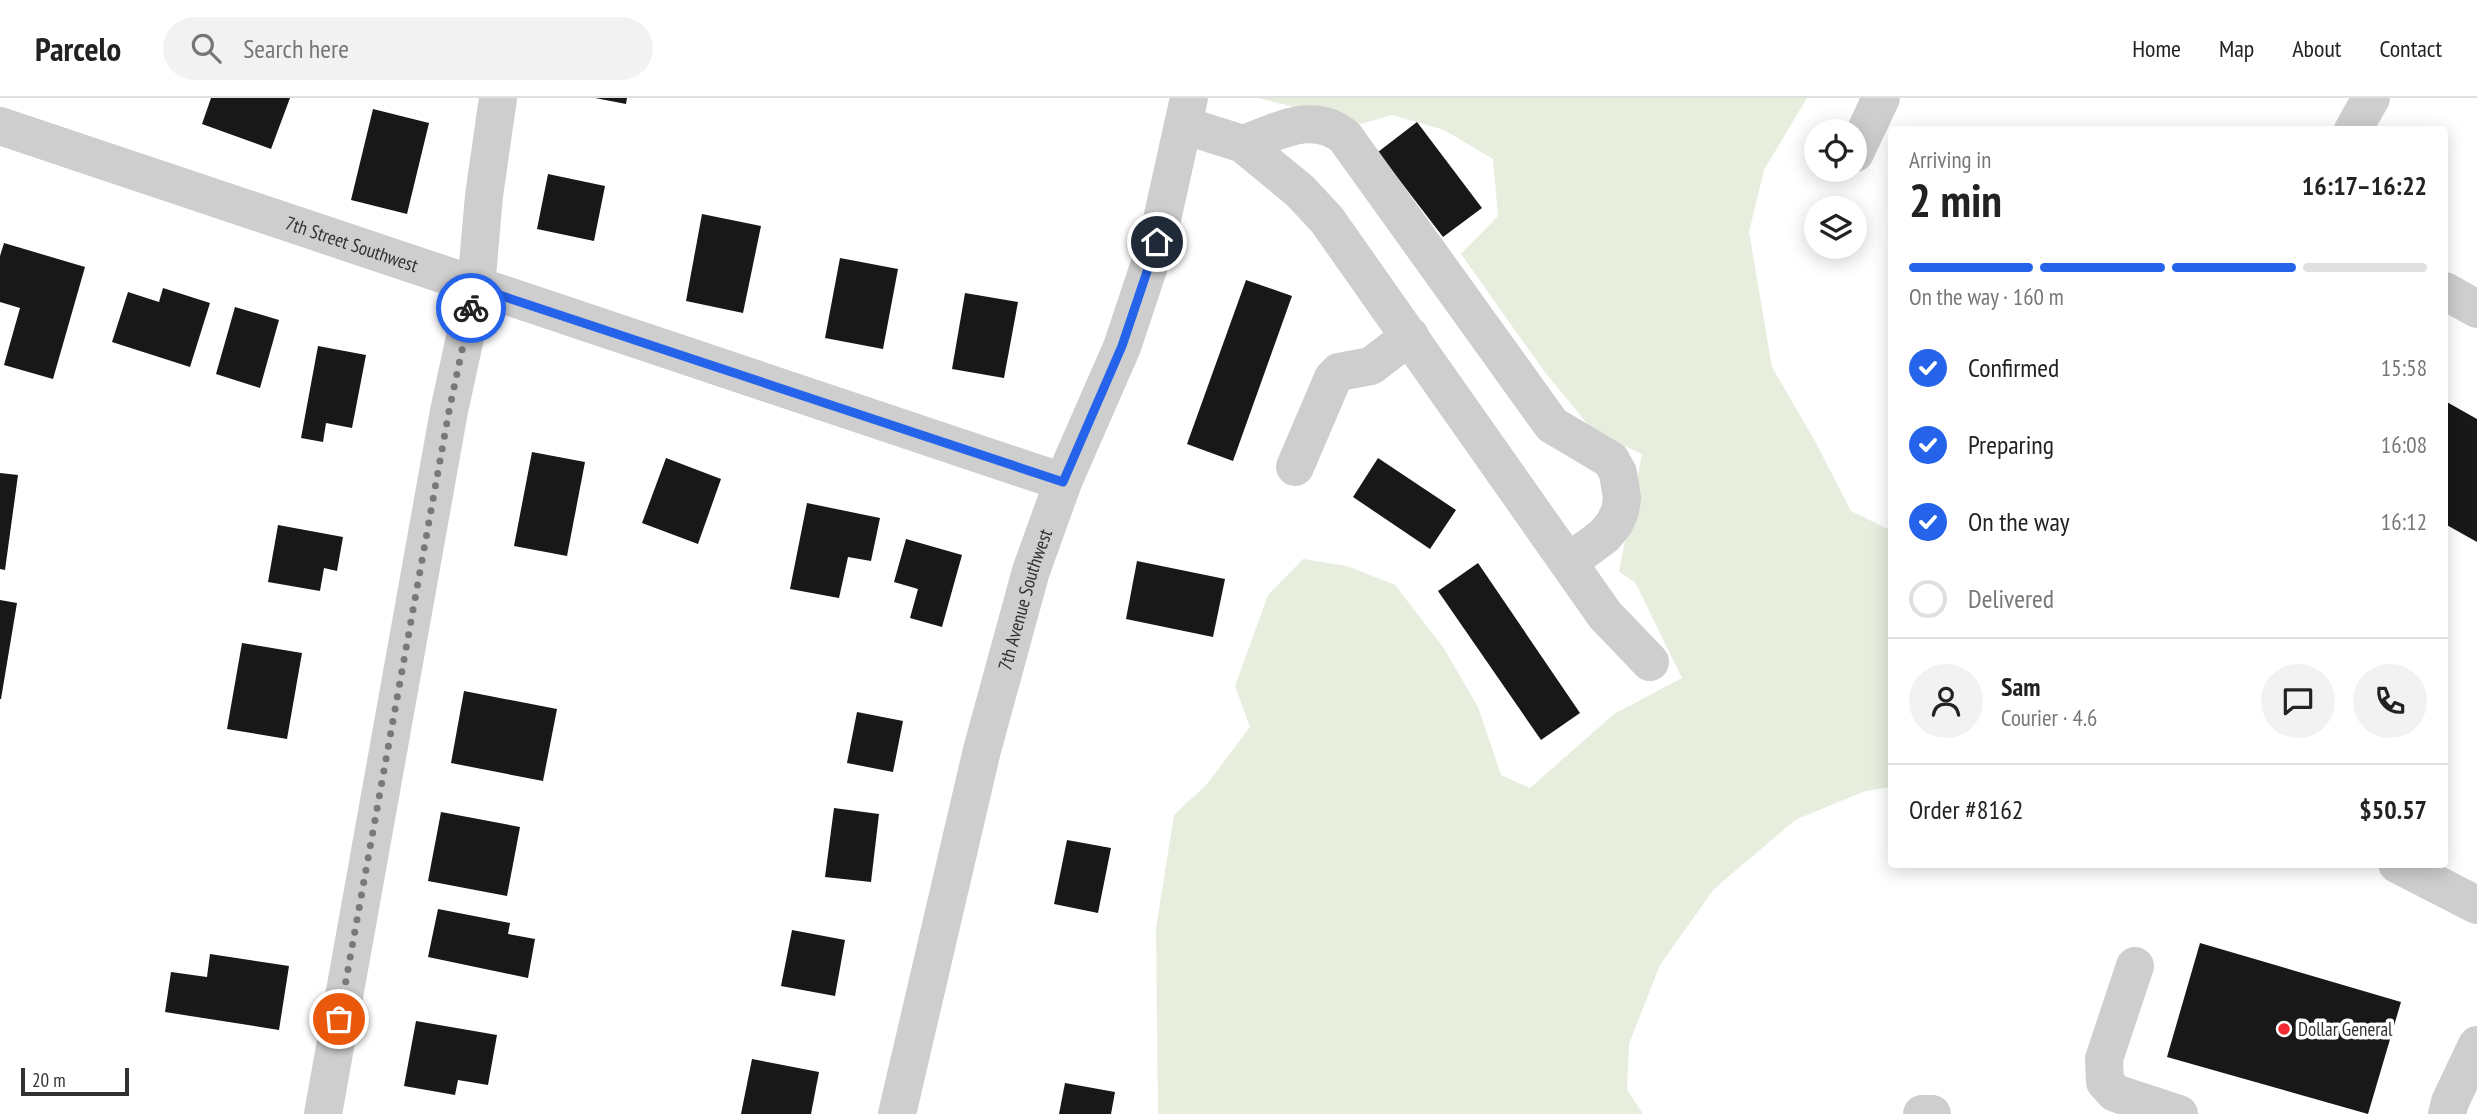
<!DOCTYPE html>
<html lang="en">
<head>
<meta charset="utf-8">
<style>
	body { margin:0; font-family:"PT Sans Narrow",sans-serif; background:#f2f2f2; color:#222; height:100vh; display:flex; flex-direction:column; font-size:26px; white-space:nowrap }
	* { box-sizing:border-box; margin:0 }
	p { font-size:23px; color:#767676 }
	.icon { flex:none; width:38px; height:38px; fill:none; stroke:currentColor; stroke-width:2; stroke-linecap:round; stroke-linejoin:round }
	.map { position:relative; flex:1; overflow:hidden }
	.sheet { position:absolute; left:1888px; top:28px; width:560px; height:742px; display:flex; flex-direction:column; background:#fff; border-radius:7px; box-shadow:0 4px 18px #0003 }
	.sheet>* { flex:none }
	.controls { position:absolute; left:1804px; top:21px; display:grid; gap:14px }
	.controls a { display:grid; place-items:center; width:63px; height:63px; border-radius:50%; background:#fff; box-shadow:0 4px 18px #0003; font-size:35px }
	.scale { position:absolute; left:21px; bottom:18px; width:108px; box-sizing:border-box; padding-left:7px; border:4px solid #313131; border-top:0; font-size:19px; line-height:24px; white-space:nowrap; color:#313131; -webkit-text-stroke:5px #fff; paint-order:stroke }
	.pin { position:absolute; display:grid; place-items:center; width:60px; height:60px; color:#fff; margin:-30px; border:4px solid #fff; border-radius:50%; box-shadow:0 2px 7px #0007 }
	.courier { position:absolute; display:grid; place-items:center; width:70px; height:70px; margin:-35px; border:5px solid #2563eb; border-radius:50%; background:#fff; color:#222; box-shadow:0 2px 9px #0007 }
	.head em { font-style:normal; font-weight:700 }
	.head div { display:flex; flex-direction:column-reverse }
	.head { display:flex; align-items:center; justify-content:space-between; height:119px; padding:0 21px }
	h1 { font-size:46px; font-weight:700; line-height:52px }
	.bar { display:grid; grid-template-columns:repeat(4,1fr); gap:10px 7px; align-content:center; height:84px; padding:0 21px }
	.bar i { height:9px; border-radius:5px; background:#e0e0e0 }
	.bar .current { background:#2563eb }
	.bar p { grid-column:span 4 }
	.line { display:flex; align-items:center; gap:18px; padding:0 21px; border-top:2px solid #e0e0e0 }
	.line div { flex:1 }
	.round { display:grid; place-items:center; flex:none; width:74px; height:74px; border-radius:37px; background:#f2f2f2 }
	ol { padding:0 21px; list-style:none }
	li { display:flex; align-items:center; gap:21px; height:77px }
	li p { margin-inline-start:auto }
	li .icon { padding:7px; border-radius:50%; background:#2563eb; color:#fff; stroke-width:4 }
	li:last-child { color:#767676 }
	li i { width:38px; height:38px; border:4px solid #e0e0e0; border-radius:50% }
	header { display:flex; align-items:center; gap:42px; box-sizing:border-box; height:98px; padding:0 35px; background:#fff; border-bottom:2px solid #e0e0e0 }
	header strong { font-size:33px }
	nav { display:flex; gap:38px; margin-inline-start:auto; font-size:24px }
	.search { width:490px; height:63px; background:#f2f2f2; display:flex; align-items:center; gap:18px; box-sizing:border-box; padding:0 24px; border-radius:38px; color:#767676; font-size:26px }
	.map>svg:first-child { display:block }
	.green { fill:#e7eede }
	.building { fill:#181818 }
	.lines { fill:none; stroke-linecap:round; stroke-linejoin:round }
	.minor { stroke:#cecece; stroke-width:38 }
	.done { stroke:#797979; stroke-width:7; stroke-dasharray:0 12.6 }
	.route { stroke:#2563eb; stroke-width:9 }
	.poi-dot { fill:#f12a33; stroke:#fff; stroke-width:2.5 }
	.labels { text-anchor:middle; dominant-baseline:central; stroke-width:7; stroke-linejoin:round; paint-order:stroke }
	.street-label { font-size:19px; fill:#313131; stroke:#fff }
	.poi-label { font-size:19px; fill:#313131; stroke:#fff; text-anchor:start }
</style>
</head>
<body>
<header>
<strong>Parcelo</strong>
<div class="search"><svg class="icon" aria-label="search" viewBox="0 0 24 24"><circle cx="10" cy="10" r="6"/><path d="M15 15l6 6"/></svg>Search here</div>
<nav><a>Home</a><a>Map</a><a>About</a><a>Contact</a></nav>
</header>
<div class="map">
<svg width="2477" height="1016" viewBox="0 0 2477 1016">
	<rect width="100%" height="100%" fill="#fff"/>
	<polygon class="green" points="1258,0 1807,0 1764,72 1749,134 1772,269 1816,345 1851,413 1892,433 1892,689 1865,693 1795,722 1714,791 1660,867 1629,946 1627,992 1643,1016 1158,1016 1156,830 1174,717 1207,686 1250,629 1235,588 1268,497 1303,461 1347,468 1395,487 1443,549 1478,609 1501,677 1530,690 1614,616 1682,580 1635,484 1619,474 1642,356 1594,334 1544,273 1461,156 1498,118 1493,61 1444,32 1392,17 1361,26"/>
	<g class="building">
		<polygon points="211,0 290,0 271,51 202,26"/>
		<polygon points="595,0 627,0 626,6"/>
		<polygon points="373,11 429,25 407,116 351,102"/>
		<polygon points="1417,24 1482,110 1443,139 1378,54"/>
		<polygon points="548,76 605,88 594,143 537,131"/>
		<polygon points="702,116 761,128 743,215 686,203"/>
		<polygon points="4,145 85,169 53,281 4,267 20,210 0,204 0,158"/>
		<polygon points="840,160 898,171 883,251 825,240"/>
		<polygon points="1246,182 1292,198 1233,363 1187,346"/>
		<polygon points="163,190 210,205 190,269 112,244 128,194 159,204"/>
		<polygon points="965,195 1018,204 1004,280 952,271"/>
		<polygon points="235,209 279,222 260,290 216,276"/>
		<polygon points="318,248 366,257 352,330 326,325 323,344 301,340"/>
		<polygon points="2445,303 2477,321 2477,444 2445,426"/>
		<polygon points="532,354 585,364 567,458 514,448"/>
		<polygon points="666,360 721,381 698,446 642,425"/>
		<polygon points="1378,360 1456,412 1430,451 1353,399"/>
		<polygon points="0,375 18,377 5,472 0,471"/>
		<polygon points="807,405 880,420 871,463 848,459 839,500 790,491"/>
		<polygon points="278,427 343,439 337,473 324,470 320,493 268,484"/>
		<polygon points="906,441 962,457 942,529 910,520 918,491 894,484"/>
		<polygon points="1137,463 1225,481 1213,539 1126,521"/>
		<polygon points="1478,465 1580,615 1541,642 1438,493"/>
		<polygon points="0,502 17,505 1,601 0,601"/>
		<polygon points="242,545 302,555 287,641 227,631"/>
		<polygon points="464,593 557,611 543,683 451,665"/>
		<polygon points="857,614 903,623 893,674 847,665"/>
		<polygon points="834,710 879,716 871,784 825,779"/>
		<polygon points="441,714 520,729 507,798 428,783"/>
		<polygon points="1067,742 1111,750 1098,815 1054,806"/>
		<polygon points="438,811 510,825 508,836 535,841 528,880 428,859"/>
		<polygon points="792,832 845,842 835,898 781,888"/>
		<polygon points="2200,845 2401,904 2368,1016 2167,959"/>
		<polygon points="210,856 289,868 279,932 165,914 171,874 207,879"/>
		<polygon points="416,923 497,937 488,987 458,982 455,997 404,988"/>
		<polygon points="752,961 819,974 811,1016 741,1016"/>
		<polygon points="1065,985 1115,994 1111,1016 1059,1016"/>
	</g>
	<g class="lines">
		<g class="minor">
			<polyline points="1183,27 1243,46 1300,93 1327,122 1605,517 1650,564"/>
			<path id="s1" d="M0 28 1063 384"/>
			<polyline points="2353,32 2371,0"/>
			<path d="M1243 46C1278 34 1313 12 1345 39L1552 327 1611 362 1618 375 1622 400 1620 413 1614 426 1604 438 1569 464"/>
			<polyline points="1855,55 1881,0"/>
			<polyline points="2445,193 2477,211"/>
			<polyline points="1295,369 1333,280 1339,274 1371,268 1410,238"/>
			<polyline points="2397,766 2477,807"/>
			<polyline points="2135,868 2104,961 2105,984 2115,995 2179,1016"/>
			<polyline points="323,1016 449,313 476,189 484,98 498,0"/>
			<path id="s2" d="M897 1016 982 652 1031 473 1063 384 1122 249 1157 144 1189 0"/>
			<polyline points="1922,1016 1932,1016"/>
			<polyline points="2447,1016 2450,1004 2477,947"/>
		</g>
	</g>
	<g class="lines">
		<polyline class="done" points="339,921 449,313 471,210"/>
		<polyline class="route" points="471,210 475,189 1063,384 1122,248 1157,144"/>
	</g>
	<circle class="poi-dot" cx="2284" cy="931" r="7"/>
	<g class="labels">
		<g class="street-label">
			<text stroke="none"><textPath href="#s1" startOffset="371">7th Street Southwest</textPath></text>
			<text stroke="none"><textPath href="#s2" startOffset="530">7th Avenue Southwest</textPath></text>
		</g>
		<g class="poi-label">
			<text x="2298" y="931">Dollar General</text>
		</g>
	</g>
</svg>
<div class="controls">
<a><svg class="icon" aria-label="locate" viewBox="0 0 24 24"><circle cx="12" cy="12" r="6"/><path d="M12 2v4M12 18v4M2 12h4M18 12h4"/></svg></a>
<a><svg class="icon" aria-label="layers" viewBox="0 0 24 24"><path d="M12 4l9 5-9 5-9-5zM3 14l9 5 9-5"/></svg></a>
</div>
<div class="scale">20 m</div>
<div class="pin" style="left:339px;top:921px;background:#ea580c"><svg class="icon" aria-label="bag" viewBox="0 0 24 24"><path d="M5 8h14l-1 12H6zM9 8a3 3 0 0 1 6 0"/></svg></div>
<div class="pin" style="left:1157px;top:144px;background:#1f2937"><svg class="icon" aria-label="home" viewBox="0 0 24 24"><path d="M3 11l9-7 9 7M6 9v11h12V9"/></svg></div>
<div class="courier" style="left:471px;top:210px"><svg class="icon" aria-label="bike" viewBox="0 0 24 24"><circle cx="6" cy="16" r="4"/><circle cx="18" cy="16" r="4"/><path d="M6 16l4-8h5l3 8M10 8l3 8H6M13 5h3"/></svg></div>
<section class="sheet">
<div class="head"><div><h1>2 min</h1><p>Arriving in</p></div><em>16:17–16:22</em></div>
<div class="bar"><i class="current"></i><i class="current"></i><i class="current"></i><i></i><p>On the way · 160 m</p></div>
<ol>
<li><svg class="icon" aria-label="check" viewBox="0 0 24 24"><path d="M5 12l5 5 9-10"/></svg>Confirmed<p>15:58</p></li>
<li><svg class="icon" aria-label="check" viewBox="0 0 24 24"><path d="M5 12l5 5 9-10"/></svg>Preparing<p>16:08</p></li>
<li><svg class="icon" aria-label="check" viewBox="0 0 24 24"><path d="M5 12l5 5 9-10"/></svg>On the way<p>16:12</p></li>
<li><i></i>Delivered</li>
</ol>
<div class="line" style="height:126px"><a class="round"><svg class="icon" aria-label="person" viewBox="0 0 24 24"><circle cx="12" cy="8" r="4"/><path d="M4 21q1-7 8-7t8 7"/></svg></a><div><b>Sam</b><p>Courier · 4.6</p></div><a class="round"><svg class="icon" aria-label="chat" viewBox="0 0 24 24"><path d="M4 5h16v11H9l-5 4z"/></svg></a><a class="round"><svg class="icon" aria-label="phone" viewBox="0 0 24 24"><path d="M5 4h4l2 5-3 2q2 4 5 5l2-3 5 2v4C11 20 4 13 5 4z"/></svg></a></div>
<div class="line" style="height:91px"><div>Order #8162</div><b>$50.57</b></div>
</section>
</div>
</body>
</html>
